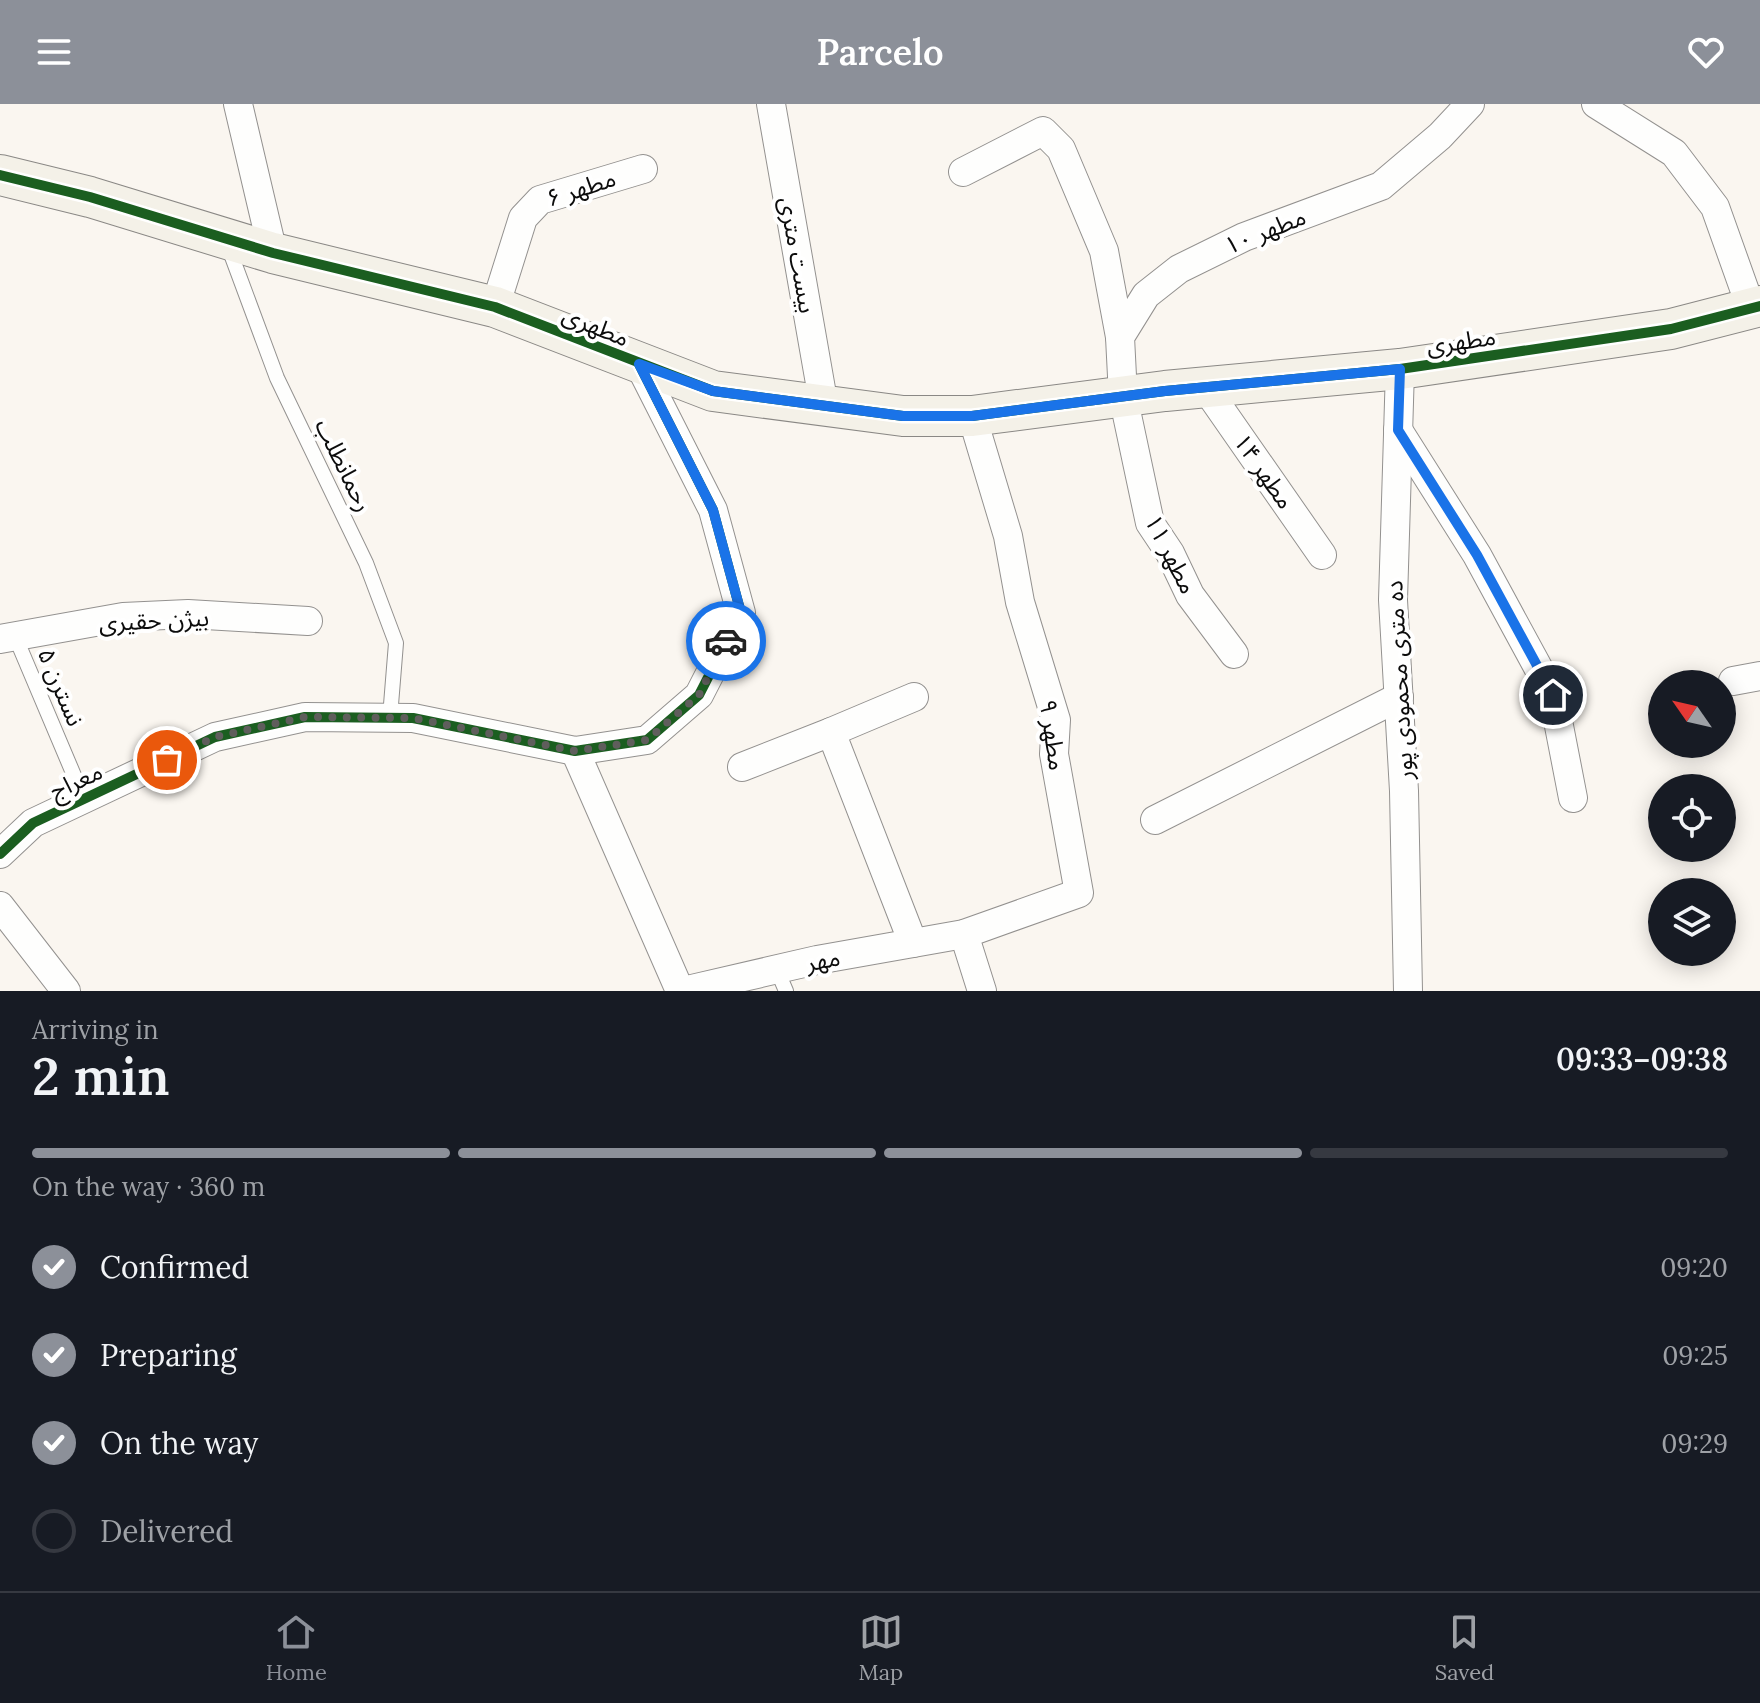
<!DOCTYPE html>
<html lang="en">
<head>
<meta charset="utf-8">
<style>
	body { margin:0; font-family:Lora,"Noto Sans Arabic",serif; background:#242831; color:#f1f3f6; height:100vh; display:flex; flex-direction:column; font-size:30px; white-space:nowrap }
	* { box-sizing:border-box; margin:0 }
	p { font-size:26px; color:#9ea1a6 }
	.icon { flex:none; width:44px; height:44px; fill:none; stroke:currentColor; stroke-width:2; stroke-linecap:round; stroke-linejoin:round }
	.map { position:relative; height:887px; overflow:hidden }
	.drawer { display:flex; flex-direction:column; background:#171b24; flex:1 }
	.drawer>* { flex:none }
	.needle { width:52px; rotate:304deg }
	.fabs { position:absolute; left:1648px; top:566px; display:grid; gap:16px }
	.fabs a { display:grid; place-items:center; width:88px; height:88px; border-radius:50%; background:#171b24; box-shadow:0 4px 20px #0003; font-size:40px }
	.pin { position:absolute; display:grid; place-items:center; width:68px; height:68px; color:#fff; margin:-34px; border:4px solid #fff; border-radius:50%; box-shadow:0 2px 8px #0007 }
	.courier { position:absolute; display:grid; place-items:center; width:80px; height:80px; margin:-40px; border:6px solid #1a73e8; border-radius:50%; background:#fff; color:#222; box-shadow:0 2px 10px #0007 }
	.summary em { font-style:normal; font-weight:600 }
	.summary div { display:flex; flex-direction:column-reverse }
	.summary { display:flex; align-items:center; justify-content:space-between; height:136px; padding:0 32px }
	h1 { font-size:52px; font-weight:600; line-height:60px }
	.bar { display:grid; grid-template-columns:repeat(4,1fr); gap:12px 8px; align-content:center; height:96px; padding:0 32px }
	.bar i { height:10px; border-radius:6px; background:#363941 }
	.bar .selected { background:#8c9099 }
	.bar p { grid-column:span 4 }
	ol { padding:0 32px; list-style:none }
	li { display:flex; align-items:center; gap:24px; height:88px }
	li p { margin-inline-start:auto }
	li .icon { padding:8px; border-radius:50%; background:#8c9099; color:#fff; stroke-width:4 }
	li:last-child { color:#9ea1a6 }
	li i { width:44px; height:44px; border:4px solid #363941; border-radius:50% }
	header { display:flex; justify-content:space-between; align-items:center; height:104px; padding:0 32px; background:#8c9099; color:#fff; font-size:36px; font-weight:600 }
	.dock { display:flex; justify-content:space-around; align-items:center; height:112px; border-top:2px solid #363941; background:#171b24; font-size:22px; color:#9ea1a6 }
	.dock a { display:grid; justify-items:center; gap:4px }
	.dock .selected { color:#8c9099 }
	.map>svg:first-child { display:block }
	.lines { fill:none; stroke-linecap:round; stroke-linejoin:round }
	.lane-casing { stroke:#93918f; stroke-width:16 }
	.street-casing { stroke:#93918f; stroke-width:30 }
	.secondary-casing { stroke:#8a8885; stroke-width:42 }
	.lane { stroke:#fefefd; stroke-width:14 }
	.street { stroke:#fefefd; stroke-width:28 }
	.secondary { stroke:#f4f1e8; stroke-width:40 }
	.cycleway-casing { stroke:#fff; stroke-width:15 }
	.cycleway { stroke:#1b5e20; stroke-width:10 }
	.done { stroke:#5f5e5c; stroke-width:8; stroke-dasharray:0 14.4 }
	.route { stroke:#1a73e8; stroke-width:10 }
	.labels { text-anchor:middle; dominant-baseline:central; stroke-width:8; stroke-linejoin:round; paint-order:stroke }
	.street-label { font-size:24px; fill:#0c0c0c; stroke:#fff }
</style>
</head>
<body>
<header><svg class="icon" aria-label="menu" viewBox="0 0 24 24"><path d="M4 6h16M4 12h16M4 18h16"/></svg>Parcelo<svg class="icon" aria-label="heart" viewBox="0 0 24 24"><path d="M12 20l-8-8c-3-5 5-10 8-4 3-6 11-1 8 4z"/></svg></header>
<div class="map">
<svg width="1760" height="887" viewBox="0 0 1760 887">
	<rect width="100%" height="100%" fill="#faf6f0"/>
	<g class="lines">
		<g class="lane-casing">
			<g id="lane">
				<polyline points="228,142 277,274 366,459 396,539 390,613"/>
				<polyline points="15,532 84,695"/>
				<polyline points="777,866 786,887"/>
			</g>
		</g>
		<g class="street-casing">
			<g id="street">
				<polyline points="238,0 273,149"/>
				<polyline points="771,0 824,302"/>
				<polyline points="1596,0 1674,49 1715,103 1751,204"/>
				<polyline points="963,68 1043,27 1061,45 1104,147 1120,233"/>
				<polyline points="495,203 523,114 540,96 643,65"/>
				<polyline points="1400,265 1393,496 1404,687 1408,887"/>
				<polyline points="1205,283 1322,451"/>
				<polyline points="1398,326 1477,451 1553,591 1573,694"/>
				<polyline points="0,535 123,513 188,510 308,517"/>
				<polyline points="1234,550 1190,491 1170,449 1150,419 1123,292 1120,233 1146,191 1179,165 1244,133 1381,82 1440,32 1470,0"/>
				<polyline points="1733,577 1760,572"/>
				<polyline points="575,647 680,887"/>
				<polyline points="742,663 831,628"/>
				<polyline points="1155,716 1399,593"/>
				<polyline points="0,750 33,719 215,633 305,613 413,614 575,647 647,636 699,591 741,509 713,406 639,260"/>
				<polyline points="0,802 66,887"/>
				<polyline points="964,830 982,887"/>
				<polyline points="913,839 831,628 914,593"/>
				<polyline points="683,887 817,856 964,830 1079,789 1054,650 1056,616 1020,498 1008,432 972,312"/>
			</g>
		</g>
		<g class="secondary-casing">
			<polyline id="secondary" points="0,71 90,93 273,149 495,203 713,287 903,312 972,312 1165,287 1400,265 1671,225 1760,202"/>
		</g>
		<use href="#lane" class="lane"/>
		<use href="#street" class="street"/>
		<use href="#secondary" class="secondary"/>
		<g class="cycleway-casing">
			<g id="cycleway">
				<polyline points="0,71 90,93 273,149 495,203 713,287 903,312 972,312 1165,287 1400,265 1671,225 1760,202"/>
				<polyline points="0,750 33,719 215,633 305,613 413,614 575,647 647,636 699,591 741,509 713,406 639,260"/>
			</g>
		</g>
		<use href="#cycleway" class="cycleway"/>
	</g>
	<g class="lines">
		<polyline class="done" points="167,656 215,633 305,613 413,614 575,647 647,636 699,591 726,537"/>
		<polyline class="route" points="726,537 741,509 713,406 639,260 713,287 903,312 972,312 1165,287 1400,265 1398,326 1477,451 1553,591"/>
	</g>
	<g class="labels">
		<g class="street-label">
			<text transform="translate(581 84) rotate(-18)">مطهر ۶</text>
			<text transform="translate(1265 127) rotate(-22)">مطهر ۱۰</text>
			<text transform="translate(798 151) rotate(80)">بیست متری</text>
			<text transform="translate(596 222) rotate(22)">مطهری</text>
			<text transform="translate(1461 237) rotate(-8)">مطهری</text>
			<text transform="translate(344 361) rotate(64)">رحمانطلب</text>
			<text transform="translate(1264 367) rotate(55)">مطهر ۱۴</text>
			<text transform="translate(1171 450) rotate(63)">مطهر ۱۱</text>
			<text transform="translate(154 516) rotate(-3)">بیژن حقیری</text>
			<text transform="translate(1399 576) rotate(-93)">ده متری محمودی پور</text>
			<text transform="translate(61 583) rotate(67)">نسترن ۵</text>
			<text transform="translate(1053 631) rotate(82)">مطهر ۹</text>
			<text transform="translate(76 677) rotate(-25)">معراج</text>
			<text transform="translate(823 856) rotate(-11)">مهر</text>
		</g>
	</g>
</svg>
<div class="fabs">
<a><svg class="needle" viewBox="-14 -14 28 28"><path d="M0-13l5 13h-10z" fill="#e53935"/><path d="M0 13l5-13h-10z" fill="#9ea1a6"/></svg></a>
<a><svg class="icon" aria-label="locate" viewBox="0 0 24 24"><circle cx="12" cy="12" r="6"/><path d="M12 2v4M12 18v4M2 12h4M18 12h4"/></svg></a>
<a><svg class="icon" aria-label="layers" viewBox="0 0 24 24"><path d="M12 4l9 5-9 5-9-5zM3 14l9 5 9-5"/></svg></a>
</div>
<div class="pin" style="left:167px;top:656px;background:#ea580c"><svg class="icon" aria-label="bag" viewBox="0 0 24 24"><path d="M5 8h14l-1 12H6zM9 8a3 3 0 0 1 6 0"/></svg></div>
<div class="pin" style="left:1553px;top:591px;background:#1f2937"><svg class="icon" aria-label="home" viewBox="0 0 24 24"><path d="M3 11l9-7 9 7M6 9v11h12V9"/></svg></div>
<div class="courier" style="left:726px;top:537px"><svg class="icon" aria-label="car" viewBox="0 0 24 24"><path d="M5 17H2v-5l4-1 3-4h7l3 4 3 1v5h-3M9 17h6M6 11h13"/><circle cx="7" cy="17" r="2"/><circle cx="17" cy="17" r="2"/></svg></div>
</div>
<section class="drawer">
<div class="summary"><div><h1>2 min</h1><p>Arriving in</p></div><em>09:33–09:38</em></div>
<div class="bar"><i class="selected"></i><i class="selected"></i><i class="selected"></i><i></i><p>On the way · 360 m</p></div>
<ol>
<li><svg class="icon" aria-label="check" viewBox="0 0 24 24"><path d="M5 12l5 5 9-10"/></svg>Confirmed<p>09:20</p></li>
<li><svg class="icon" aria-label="check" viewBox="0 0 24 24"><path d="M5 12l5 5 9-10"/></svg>Preparing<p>09:25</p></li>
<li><svg class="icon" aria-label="check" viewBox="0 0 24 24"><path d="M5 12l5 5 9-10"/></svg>On the way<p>09:29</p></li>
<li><i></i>Delivered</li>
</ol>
</section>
<nav class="dock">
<a class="selected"><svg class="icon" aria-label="home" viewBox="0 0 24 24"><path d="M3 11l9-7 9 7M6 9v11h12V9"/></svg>Home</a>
<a><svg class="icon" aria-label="map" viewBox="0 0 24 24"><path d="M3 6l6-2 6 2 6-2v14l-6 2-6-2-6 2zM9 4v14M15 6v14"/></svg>Map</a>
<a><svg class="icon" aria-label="saved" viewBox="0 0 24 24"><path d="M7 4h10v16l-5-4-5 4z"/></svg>Saved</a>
</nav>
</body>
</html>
